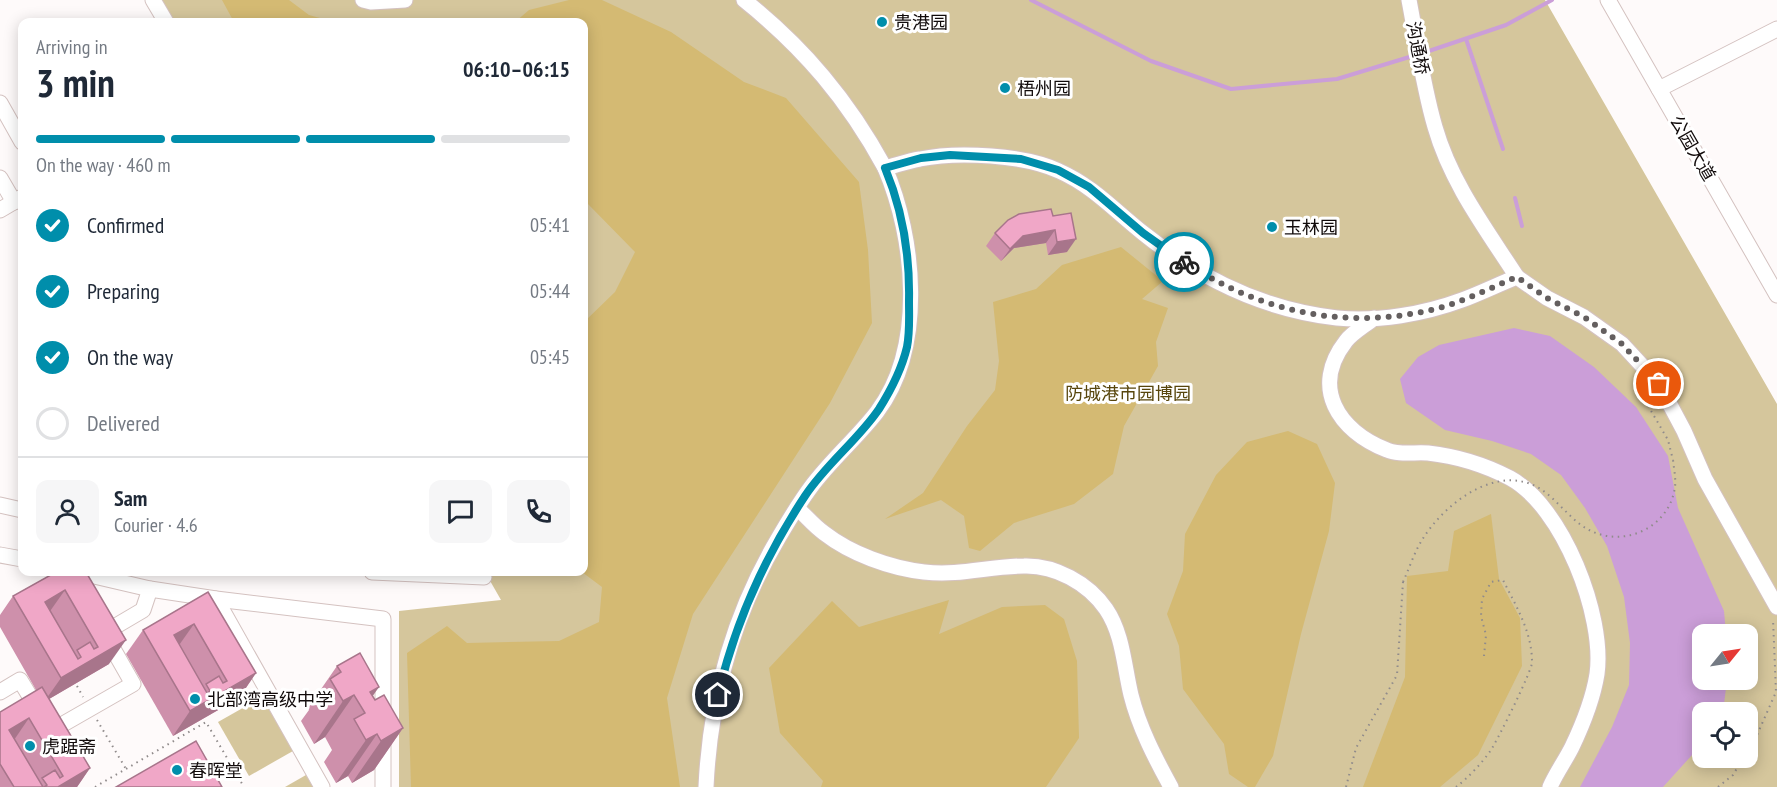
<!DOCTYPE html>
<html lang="en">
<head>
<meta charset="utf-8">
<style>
	body { margin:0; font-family:"PT Sans Narrow","Noto Sans SC",sans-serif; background:#f6f6f7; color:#1f2937; height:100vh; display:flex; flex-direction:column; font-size:22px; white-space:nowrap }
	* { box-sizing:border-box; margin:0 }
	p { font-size:20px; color:#747a83 }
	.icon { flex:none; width:33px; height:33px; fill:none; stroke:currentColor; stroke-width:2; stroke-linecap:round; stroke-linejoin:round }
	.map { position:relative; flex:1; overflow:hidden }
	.panel { position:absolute; left:18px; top:18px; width:570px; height:558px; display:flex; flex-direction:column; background:#fff; border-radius:12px; box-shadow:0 3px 15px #0003 }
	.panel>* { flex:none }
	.needle { width:39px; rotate:60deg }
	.tools { position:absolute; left:1692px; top:624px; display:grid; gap:12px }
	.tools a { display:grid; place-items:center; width:66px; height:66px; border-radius:12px; background:#fff; box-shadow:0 3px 15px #0003; font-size:30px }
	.pin { position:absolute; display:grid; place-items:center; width:51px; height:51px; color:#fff; margin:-26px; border:3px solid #fff; border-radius:50%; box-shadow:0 2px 6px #0007 }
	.courier { position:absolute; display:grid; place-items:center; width:60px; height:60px; margin:-30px; border:4px solid #008eab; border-radius:50%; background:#fff; color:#222; box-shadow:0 2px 8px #0007 }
	.head em { font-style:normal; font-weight:700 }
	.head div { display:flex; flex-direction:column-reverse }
	.head { display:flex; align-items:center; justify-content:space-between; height:102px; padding:0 18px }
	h1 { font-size:39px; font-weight:700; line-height:45px }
	.bar { display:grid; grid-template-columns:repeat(4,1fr); gap:9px 6px; align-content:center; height:72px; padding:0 18px }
	.bar i { height:8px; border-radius:4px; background:#e0e1e3 }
	.bar .active { background:#008eab }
	.bar p { grid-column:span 4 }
	.line { display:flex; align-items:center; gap:15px; padding:0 18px; border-top:2px solid #e0e1e3 }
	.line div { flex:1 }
	.round { display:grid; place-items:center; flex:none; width:63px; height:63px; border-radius:12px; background:#f6f6f7 }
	ol { padding:0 18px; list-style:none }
	li { display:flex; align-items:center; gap:18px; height:66px }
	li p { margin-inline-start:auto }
	li .icon { padding:6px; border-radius:50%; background:#008eab; color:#fff; stroke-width:4 }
	li:last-child { color:#747a83 }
	li i { width:33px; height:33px; border:3px solid #e0e1e3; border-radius:50% }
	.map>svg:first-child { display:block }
	.green { fill:#d5c69c; fill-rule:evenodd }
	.forest { fill:#d4ba73 }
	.water { fill:#cb9ed8 }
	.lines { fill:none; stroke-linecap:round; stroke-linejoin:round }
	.stream { stroke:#cb9ed8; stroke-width:4 }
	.minor-casing { stroke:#d4c2c0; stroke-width:17 }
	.path { stroke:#908b8b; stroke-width:2; stroke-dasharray:1.5 4.5; stroke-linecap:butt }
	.minor { stroke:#fff; stroke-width:15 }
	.path-bridge { stroke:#908b8b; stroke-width:2; stroke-dasharray:1.5 4.5; stroke-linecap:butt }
	.wall { fill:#ce90ab }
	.shaded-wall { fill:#a8758b }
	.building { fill:#f0a7c7; stroke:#a8758b; stroke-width:1.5; fill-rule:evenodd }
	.done { stroke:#645f5f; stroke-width:6; stroke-dasharray:0 10.8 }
	.route { stroke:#008eab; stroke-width:8 }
	.poi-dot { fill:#008eab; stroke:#fff; stroke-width:2 }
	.labels { text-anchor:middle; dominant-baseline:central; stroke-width:6; stroke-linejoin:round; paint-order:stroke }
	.poi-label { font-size:18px; fill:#110b0b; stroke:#fff; text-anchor:start }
	.street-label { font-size:18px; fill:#110b0b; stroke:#fff }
	.park-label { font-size:18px; fill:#58460d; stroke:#fff }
</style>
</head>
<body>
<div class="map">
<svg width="1777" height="787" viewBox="0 0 1777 787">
	<rect width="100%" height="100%" fill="#fefafa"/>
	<g class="green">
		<path d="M159 0H1545L1777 404V787H399V611L501 600 485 572H584V22H172ZM1702 634H1748V680H1702ZM1702 712H1748V758H1702Z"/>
		<polygon points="262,697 293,751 249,776 218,722"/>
		<polygon points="306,775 313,787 285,787"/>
	</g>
	<g class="forest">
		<polygon points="222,0 289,0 309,15 334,22 234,22"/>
		<polygon points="569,0 602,0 671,32 744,82 786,98 859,182 868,250 872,323 830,403 693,614 667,698 680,787 411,787 407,653 447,626 467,643 559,641 599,622 602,587 582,572 584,322 615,292 635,252 588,204 584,206 584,22 515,22 529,10"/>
		<polygon points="1121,247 1163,281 1142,299 1168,308 1156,342 1158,366 1124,426 1113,474 1074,504 1014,523 980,551 969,548 964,516 941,500 885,519 923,493 967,426 995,390 999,361 993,302 1036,289 1062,265"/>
		<polygon points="1288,431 1317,444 1335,483 1329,531 1301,634 1273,756 1255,787 1248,787 1229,774 1224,744 1183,689 1179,646 1167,614 1183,571 1185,534 1216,475 1247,442"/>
		<polygon points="1491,514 1499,579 1520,618 1522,666 1478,755 1440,787 1363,787 1405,677 1407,576 1448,571 1454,531"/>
		<polygon points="949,600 939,634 1002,607 1045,605 1064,619 1077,661 1079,738 1046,787 821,787 823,781 780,733 769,668 832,601 859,627"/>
	</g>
	<polygon class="water" points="1514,328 1550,336 1594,367 1636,407 1668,456 1678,508 1724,611 1726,634 1702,634 1702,680 1727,680 1723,712 1702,712 1702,744 1663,787 1580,787 1612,727 1629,685 1630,643 1624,597 1607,546 1585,508 1561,475 1531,454 1492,441 1445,430 1406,403 1400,379 1418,357 1439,345"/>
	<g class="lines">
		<g class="stream">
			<polyline points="1031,0 1151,61 1231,89 1337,79 1416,55"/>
			<polyline points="1466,39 1503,149"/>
			<polyline points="1423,53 1506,25 1552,0"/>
			<polyline points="1515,198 1522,226"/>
		</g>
		<g class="minor-casing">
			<g id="minor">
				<polyline points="153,0 166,22"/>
				<polyline points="363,0 371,2 405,0"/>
				<path d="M744 0C804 48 848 100 885 168"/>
				<path d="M1409 0C1417 42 1423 86 1435 127 1451 183 1486 229 1517 277"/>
				<polyline points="1608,0 1777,295"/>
				<polyline points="1659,89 1777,29"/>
				<polyline points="0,103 22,142"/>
				<polyline points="0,178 14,202"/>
				<polyline points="0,210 22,197"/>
				<path d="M1374 318C1366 325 1353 332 1346 341 1310 387 1338 431 1387 450 1398 455 1415 452 1428 453 1455 456 1485 465 1510 478 1563 507 1605 616 1597 674 1593 699 1583 724 1572 747 1565 761 1556 773 1550 787"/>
				<polyline points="0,505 22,510"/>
				<path d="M797 508C806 516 814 526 824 533 851 554 890 568 924 572 961 576 989 566 1024 566 1055 565 1088 583 1106 609 1123 634 1124 666 1131 695 1139 727 1155 758 1171 787"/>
				<polyline points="0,555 22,559"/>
				<polyline points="77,572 150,589 216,599 383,619 383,714"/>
				<polyline points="372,572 484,577"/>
				<polyline points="216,599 322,787"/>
				<polyline points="0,692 20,680 51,731 133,684 104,633 143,610 150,589"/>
				<polyline points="383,787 383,738"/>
				<path d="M706 787C710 699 734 613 779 537 789 520 799 503 811 487 831 460 857 438 877 412 926 347 915 238 885 168 897 165 908 161 920 159 958 151 1025 155 1059 171 1093 186 1115 211 1143 233 1199 278 1265 310 1337 318 1378 322 1424 314 1462 300 1481 293 1499 284 1517 277L1547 298 1584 317 1622 344 1659 384 1684 431 1705 479 1777 607"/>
			</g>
		</g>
		<g class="path">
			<polyline points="1636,385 1668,440 1673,460"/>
			<polyline points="77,686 83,697"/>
			<polyline points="97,720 126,769"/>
			<polyline points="1748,750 1757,735 1776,692 1773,619"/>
			<polyline points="95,787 206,722 244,787"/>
			<polyline points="1346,787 1356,748 1397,675 1403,582"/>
			<path d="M1456 787C1468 778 1482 763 1491 750 1497 741 1533 669 1532 662 1532 632 1516 606 1503 580L1491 582 1482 599 1481 616 1486 635 1484 656"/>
			<polyline points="1718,787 1733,775 1743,758"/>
		</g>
		<use href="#minor" class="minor"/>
		<path class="path-bridge" d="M1403 582C1409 569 1414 553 1422 540 1444 504 1496 463 1539 488 1560 501 1573 525 1596 533 1631 546 1670 524 1675 487 1676 479 1674 469 1673 460"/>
	</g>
	<g class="wall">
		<polygon points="1053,216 1067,252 1048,255 1046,243 1014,248 1001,261 986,246 995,233"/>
		<polygon points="56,572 109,664 49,699 90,768 77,787 14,787 0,764 36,690 0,627 0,615 13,596"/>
		<polygon points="208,592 256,673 239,698 173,736 126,654 143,630"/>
		<polygon points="337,666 372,697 403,728 374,770 352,783 348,776 336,783 324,762 332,750 325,737 314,744 301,721 309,710 308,708"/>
		<polygon points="0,764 14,787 0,787"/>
	</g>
	<g class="shaded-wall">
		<polygon points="1055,230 1046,243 1014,248 1001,261 1010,249 1023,236"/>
		<polygon points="1076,239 1067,252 1048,255 1057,242"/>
		<polygon points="65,590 48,614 45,602"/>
		<polygon points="194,624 177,648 174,635"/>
		<polygon points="126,640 109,664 44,702 61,678"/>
		<polygon points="256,673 239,698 173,736 190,711"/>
		<polygon points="379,687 363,710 370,692"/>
		<polygon points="354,695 325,737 314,744 343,701"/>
		<polygon points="29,718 12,743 9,730"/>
		<polygon points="403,728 374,770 352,783 381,741"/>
		<polygon points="377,734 348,776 336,783 366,740"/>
		<polygon points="90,768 77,787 58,787"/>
	</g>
	<g class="building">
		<polygon points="1051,209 1053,216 1071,213 1076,239 1057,242 1055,230 1023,236 1010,249 995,233 1008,220 1019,214"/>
		<path d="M56 572H86L126 640 61 678 13 596ZM65 590 98 647 94 649 90 642 77 650 81 657 78 659 45 602Z"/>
		<path d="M208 592 256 673 190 711 143 630ZM194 624 227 681 223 683 219 676 206 684 210 691 207 693 174 635Z"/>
		<polygon points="360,653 379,687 370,692 375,700 384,695 403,728 381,741 377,734 366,740 354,719 365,713 354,695 343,701 330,679 341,672 337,666"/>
		<polygon points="42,687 90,768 58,787 44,787 47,785 42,778 55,770 60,778 63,776 29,718 9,730 43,787 14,787 0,764 0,712"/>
		<polygon points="196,741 222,787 116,787"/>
	</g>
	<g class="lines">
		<path class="done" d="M1184 262C1261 312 1345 331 1435 309 1463 302 1490 288 1517 277L1547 298 1584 317 1622 344 1659 384"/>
		<path class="route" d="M718 695C735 623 764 558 805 496 826 464 858 440 879 409 891 390 902 368 907 347 910 332 909 316 909 301 910 254 903 211 885 168L921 158 950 155 1021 159 1058 170 1089 187 1143 233 1184 262"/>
	</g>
	<g class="poi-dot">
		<circle cx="882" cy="22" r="6"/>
		<circle cx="1005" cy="88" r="6"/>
		<circle cx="1272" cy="227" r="6"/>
		<circle cx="195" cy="699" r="6"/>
		<circle cx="30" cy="746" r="6"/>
		<circle cx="177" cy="770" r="6"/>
	</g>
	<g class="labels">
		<g class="poi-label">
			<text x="894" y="22">贵港园</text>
			<text x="1017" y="88">梧州园</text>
			<text x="1284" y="227">玉林园</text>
			<text x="207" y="699">北部湾高级中学</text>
			<text x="42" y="746">虎踞斋</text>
			<text x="189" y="770">春晖堂</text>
		</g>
		<g class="street-label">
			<text transform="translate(1418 48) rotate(79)">沟通桥</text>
			<text transform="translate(1693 148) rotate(60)">公园大道</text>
		</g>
		<g class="park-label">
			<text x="1128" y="393">防城港市园博园</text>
		</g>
	</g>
</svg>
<div class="tools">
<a><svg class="needle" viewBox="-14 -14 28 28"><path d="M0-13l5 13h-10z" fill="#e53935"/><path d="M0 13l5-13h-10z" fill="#747a83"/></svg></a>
<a><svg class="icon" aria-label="locate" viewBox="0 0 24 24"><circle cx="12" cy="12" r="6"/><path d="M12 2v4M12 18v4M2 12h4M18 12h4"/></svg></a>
</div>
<div class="pin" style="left:1659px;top:384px;background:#ea580c"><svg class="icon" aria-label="bag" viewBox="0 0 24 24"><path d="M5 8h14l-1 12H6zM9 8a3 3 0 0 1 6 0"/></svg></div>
<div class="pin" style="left:718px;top:695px;background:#1f2937"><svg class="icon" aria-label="home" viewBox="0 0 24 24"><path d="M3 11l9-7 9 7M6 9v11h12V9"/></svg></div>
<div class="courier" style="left:1184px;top:262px"><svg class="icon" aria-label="bike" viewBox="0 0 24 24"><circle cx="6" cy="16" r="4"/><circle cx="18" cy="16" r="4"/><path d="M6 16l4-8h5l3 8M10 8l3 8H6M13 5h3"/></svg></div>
<section class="panel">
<div class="head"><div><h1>3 min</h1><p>Arriving in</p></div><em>06:10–06:15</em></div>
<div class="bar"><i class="active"></i><i class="active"></i><i class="active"></i><i></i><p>On the way · 460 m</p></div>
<ol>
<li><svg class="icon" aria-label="check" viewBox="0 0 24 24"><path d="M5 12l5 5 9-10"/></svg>Confirmed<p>05:41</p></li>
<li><svg class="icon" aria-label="check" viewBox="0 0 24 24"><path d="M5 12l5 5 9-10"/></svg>Preparing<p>05:44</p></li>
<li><svg class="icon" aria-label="check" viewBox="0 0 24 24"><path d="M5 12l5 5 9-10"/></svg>On the way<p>05:45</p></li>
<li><i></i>Delivered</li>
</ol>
<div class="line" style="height:108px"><a class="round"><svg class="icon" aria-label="person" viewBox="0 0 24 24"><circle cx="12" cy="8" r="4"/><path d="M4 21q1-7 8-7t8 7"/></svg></a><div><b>Sam</b><p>Courier · 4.6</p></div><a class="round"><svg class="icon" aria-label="chat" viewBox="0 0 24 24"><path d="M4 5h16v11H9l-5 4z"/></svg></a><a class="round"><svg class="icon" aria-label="phone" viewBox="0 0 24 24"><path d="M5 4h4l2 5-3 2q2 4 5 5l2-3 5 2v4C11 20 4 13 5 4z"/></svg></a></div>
</section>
</div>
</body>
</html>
